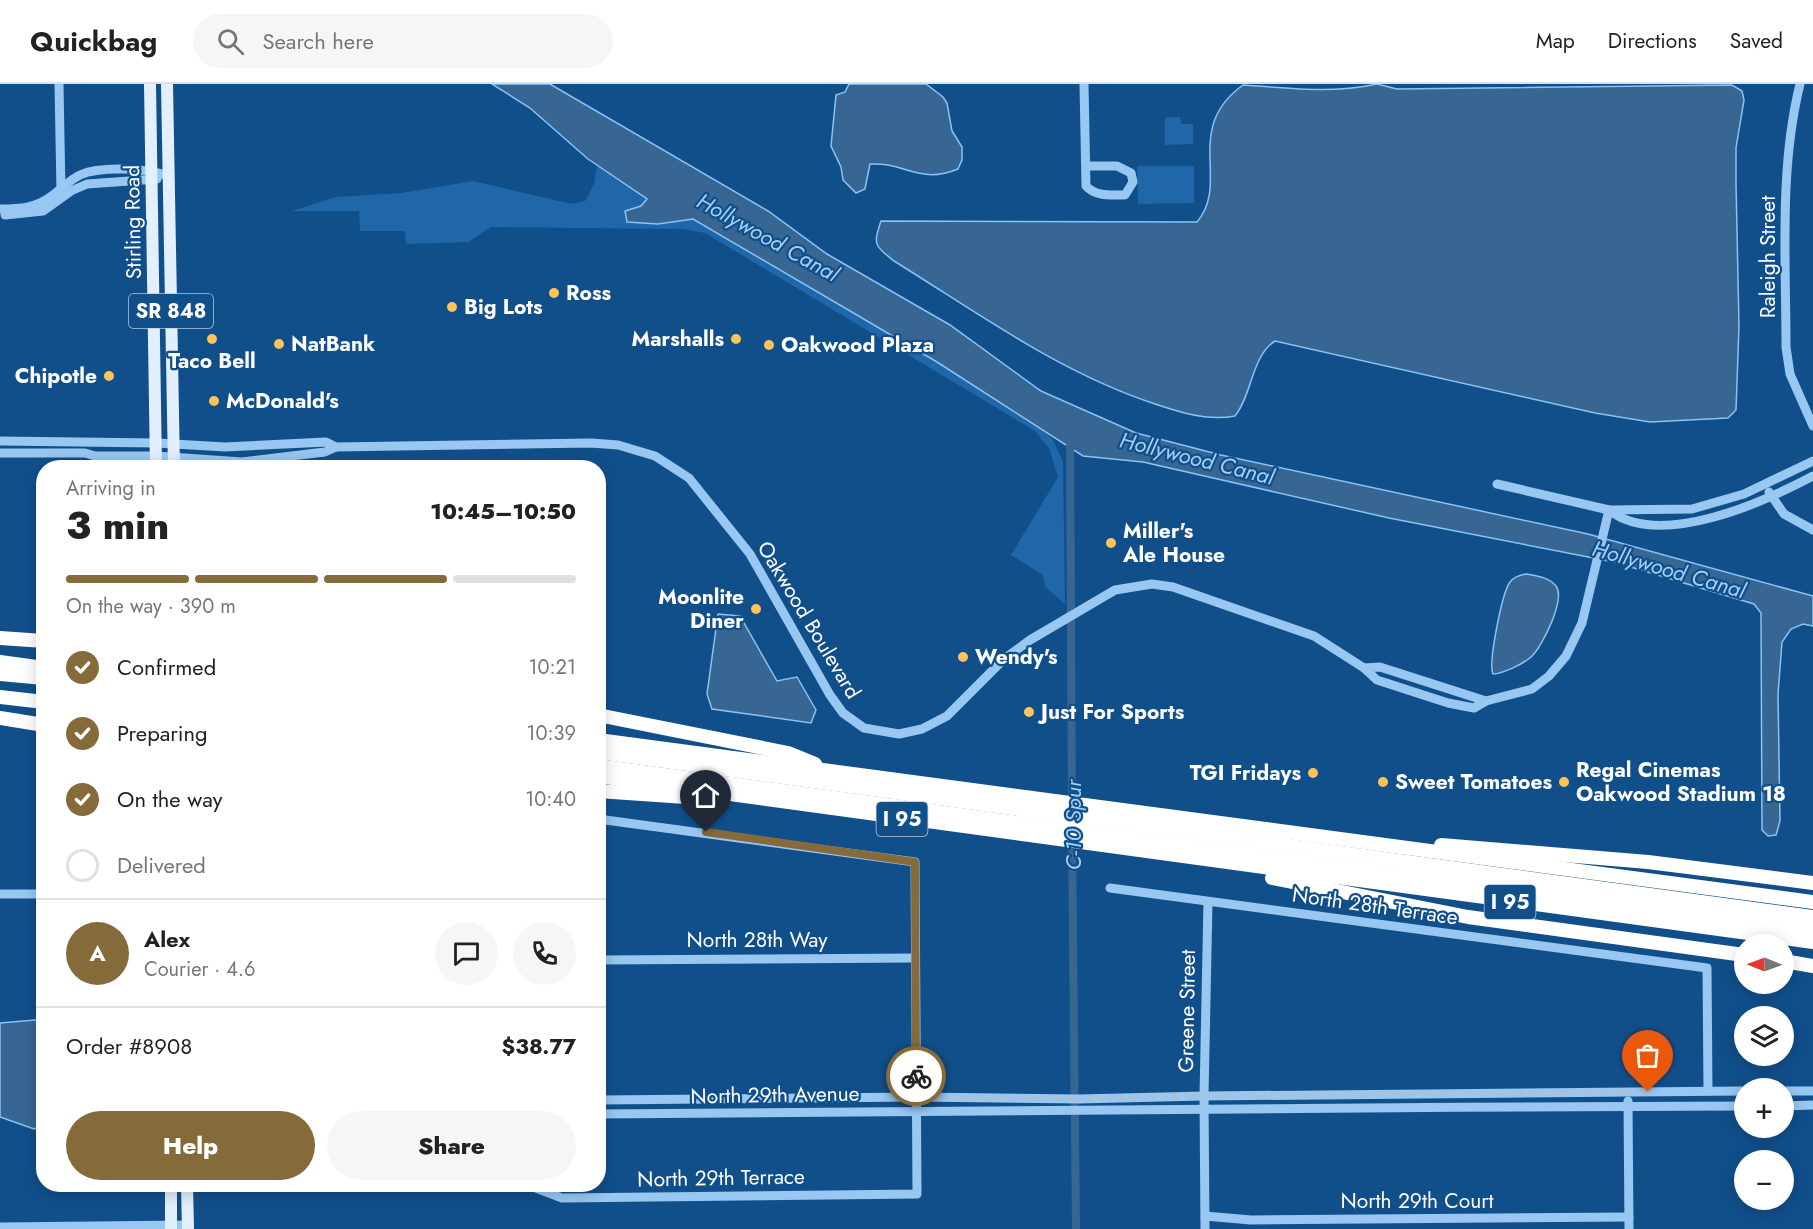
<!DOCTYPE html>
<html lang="en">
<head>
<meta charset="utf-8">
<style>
	body { margin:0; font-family:Jost,sans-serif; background:#f6f6f6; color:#222; height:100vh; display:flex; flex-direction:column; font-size:22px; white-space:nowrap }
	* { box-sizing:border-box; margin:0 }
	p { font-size:20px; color:#767676 }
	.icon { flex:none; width:33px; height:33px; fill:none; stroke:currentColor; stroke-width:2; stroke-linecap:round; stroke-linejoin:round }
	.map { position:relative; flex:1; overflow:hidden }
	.side { position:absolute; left:36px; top:376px; width:570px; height:732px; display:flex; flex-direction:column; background:#fff; border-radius:24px; box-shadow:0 3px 15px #0003 }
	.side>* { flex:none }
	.needle { width:39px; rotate:271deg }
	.controls { position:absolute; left:1734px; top:850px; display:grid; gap:12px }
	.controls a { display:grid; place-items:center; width:60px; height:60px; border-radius:50%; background:#fff; box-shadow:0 3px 15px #0003; font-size:30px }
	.pin { position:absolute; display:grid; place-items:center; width:51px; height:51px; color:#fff; margin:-62px -26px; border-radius:50% 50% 50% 0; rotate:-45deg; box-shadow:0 0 6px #0007 }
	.pin .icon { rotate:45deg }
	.courier { position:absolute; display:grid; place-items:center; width:60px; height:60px; margin:-30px; border:4px solid #856a3a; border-radius:50%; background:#fff; color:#222; box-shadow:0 2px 8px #0007 }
	.head em { font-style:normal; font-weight:800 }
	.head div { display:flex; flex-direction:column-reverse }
	.head { display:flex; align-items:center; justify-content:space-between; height:102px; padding:0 30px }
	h1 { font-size:39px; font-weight:800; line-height:45px }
	.bar { display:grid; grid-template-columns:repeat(4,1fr); gap:9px 6px; align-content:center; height:72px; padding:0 30px }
	.bar i { height:8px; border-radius:4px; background:#e0e0e0 }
	.bar .on { background:#856a3a }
	.bar p { grid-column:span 4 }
	.line { display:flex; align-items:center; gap:15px; padding:0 30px; border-top:2px solid #e0e0e0 }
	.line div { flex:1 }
	.round { display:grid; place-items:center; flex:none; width:63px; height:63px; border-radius:32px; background:#f6f6f6 }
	ol { padding:0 30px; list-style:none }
	li { display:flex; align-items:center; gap:18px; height:66px }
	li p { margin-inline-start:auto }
	li .icon { padding:6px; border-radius:50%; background:#856a3a; color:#fff; stroke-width:4 }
	li:last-child { color:#767676 }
	li i { width:33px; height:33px; border:3px solid #e0e0e0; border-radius:50% }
	.cta { display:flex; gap:12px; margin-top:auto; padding:12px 30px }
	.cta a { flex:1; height:69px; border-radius:36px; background:#856a3a; color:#fff; font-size:24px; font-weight:800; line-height:69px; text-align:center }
	.cta a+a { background:#f6f6f6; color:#222 }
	header { display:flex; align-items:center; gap:36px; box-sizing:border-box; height:84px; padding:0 30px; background:#fff; border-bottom:2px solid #e0e0e0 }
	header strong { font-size:28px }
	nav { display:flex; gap:33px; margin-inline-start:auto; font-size:21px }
	.search { width:420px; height:54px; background:#f6f6f6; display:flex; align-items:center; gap:15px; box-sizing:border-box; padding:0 21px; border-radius:33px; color:#767676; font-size:22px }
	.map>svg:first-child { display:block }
	.green { fill:#1f67a9 }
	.water { fill:#386693; stroke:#89c3f5; stroke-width:1.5 }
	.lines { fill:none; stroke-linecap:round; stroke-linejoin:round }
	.canal { stroke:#386693; stroke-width:8 }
	.minor { stroke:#98c7f2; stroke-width:9 }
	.major { stroke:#e2efff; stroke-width:12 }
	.highway { stroke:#fff; stroke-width:14 }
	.done { stroke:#acc1d6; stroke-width:6; stroke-dasharray:0 10.8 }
	.route { stroke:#856a3a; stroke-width:8 }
	.poi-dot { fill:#ffc358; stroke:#114f8b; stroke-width:2 }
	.labels { text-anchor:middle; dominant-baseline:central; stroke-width:4.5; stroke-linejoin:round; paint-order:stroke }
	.shield { fill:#114f8b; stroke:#b8cadc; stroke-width:1.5 }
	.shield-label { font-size:20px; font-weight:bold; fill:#fff }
	.street-label { font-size:21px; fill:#fff; stroke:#114f8b }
	.poi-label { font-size:21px; font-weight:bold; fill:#fff; stroke:#114f8b; text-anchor:start }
	.water-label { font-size:22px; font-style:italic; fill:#a3d0f9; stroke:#114f8b }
</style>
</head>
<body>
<header>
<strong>Quickbag</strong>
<div class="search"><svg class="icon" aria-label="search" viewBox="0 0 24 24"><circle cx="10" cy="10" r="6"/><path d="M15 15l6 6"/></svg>Search here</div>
<nav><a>Map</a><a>Directions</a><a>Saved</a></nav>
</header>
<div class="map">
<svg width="1813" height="1145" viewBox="0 0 1813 1145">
	<rect width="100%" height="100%" fill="#114f8b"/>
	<g class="green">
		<polygon points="1180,33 1181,40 1193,40 1193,60 1165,61 1165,34"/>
		<polygon points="597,81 647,116 641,122 625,127 658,140 693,135 937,278 1024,332 1052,354 1063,378 1065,520 1045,503 1043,491 1011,471 1058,393 1049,364 1035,347 705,149 683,145 491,143 468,158 406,160 405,147 360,147 359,127 292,127 336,113 401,109 473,97 572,120 585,117 594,100"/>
		<polygon points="1137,82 1194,82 1194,119 1138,120"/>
	</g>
	<g class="water">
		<polygon points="492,0 550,0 768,127 827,170 950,241 1041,307 1136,349 1221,371 1588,450 1813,512 1813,542 1803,540 1791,545 1782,558 1778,610 1780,737 1776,751 1768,752 1762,746 1761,529 1754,520 1614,478 1389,434 1143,378 1083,372 937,278 693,135 658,140 627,138 625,127 641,122 647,115 588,75 530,24"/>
		<path d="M849 0H926L943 13 947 19 952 47 962 63V76L958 85C919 101 905 78 870 80L865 105 856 109 843 96 841 83 831 62 836 11 845 8Z"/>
		<path d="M1377 0 1397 5 1732 1 1742 7 1744 16 1736 64V99L1739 242 1736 326 1728 334 1650 338 1595 329 1275 257C1252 271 1252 311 1235 332 1207 337 1182 329 1155 320 1060 289 978 229 894 177 874 161 873 161 881 137L1197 138C1231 98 1182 45 1243 1 1288 4 1332 10 1377 0Z"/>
		<path d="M1526 490C1536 492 1549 493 1556 502 1566 515 1542 563 1531 573 1523 580 1502 590 1493 590 1488 579 1502 509 1510 498 1514 493 1520 491 1526 490Z"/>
		<polygon points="718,530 740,532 777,597 797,593 816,626 811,639 712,625 707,610"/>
		<polygon points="35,936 43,938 44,1041 34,1045 0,1033 0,939"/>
	</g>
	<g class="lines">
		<g class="canal">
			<polyline points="1070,355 1072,721"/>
			<polyline points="1072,754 1076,1145"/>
		</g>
		<g class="minor">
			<polyline points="59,0 61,108"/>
			<path d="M1084 0 1086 102C1096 113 1111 111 1125 111L1133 98 1131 89 1117 82H1086"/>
			<path d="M1800 0C1779 85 1786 176 1786 263L1790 290 1813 342"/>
			<path d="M0 125C20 125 37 124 53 111 62 104 70 96 80 91 100 82 148 84 168 92"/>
			<polyline points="5,131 43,127 71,107 87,100 157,95"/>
			<polyline points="0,357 157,359 225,363 326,358 336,363"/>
			<polyline points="0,369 85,369 95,372 156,372 242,378 325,368 336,363 591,359 618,361 655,372 689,394 750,470 830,611 843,629 864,644 899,650 922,645 947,632 1004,575 1030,556 1115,506 1152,500 1173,503 1314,552 1364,584 1377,596 1448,619 1474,624 1486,617 1532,605 1549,592 1566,572 1582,539 1609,426"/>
			<polyline points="1497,400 1609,426 1692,425 1744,410 1813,377"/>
			<polyline points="1769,408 1784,430 1813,446"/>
			<path d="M1609 426C1659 466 1764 418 1813 392"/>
			<polyline points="1364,584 1380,583 1486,617"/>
			<polyline points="1110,804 1707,884 1708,1007"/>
			<polyline points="0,810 44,810"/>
			<polyline points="598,876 915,874"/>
			<polyline points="1784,1007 1813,1007"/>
			<polyline points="598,1016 916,1013 1079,1015 1204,1012 1744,1007"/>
			<polyline points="1628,1017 1629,1145"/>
			<polyline points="1784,1022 1813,1021"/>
			<path d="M598 1030C980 1024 1362 1024 1744 1022"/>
			<polyline points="528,1101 562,1114 917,1110 915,778 598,735"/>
			<polyline points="1205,1132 1251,1136 1629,1133"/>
			<polyline points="0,1143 188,1141"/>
			<polyline points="1205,1145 1204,1012 1208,818"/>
		</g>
		<g class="major">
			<polyline points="150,0 156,384"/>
			<polyline points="167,0 174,384"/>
			<polyline points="171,1101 171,1145"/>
			<polyline points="187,1101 188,1145"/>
		</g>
		<g class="highway">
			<polyline points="0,554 44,557"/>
			<polyline points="0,578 44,584"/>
			<polyline points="0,590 44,594"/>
			<polyline points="0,613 44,618"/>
			<polyline points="598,631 788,669 815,680"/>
			<polyline points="0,634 44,641"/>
			<polyline points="598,656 1813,818"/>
			<polyline points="598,668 1813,833"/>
			<polyline points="598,682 1813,846"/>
			<polyline points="598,692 1813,858"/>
			<polyline points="598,707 715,715"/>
			<polyline points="1441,761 1648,778 1813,799"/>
			<polyline points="1272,794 1468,833 1744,871"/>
			<polyline points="1784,877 1813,882"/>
		</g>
	</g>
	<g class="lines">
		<polyline class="done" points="916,992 916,1013 1079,1015 1204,1011 1648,1008"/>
		<polyline class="route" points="706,748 915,778 916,992"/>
	</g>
	<g class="poi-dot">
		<circle cx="554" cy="209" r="6"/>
		<circle cx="452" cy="223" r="6"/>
		<circle cx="212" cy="255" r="6"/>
		<circle cx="736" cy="255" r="6"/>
		<circle cx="279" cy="260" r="6"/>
		<circle cx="769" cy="261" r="6"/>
		<circle cx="109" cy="292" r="6"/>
		<circle cx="214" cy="317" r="6"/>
		<circle cx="1111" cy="459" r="6"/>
		<circle cx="756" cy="525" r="6"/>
		<circle cx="963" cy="573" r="6"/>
		<circle cx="1029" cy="628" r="6"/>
		<circle cx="1313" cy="689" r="6"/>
		<circle cx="1383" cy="698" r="6"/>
		<circle cx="1564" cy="698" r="6"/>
	</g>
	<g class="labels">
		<g class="shield">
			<rect x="129" y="210" width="84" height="34" rx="4.5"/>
			<rect x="876.5" y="718" width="51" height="34" rx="4.5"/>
			<rect x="1484.5" y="801" width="51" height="34" rx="4.5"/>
		</g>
		<g class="shield-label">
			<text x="171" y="227">SR 848</text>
			<text x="902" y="735">I 95</text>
			<text x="1510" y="818">I 95</text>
		</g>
		<g class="street-label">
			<text transform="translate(133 138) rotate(-91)">Stirling Road</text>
			<text transform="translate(1768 173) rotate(-90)">Raleigh Street</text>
			<text transform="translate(809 536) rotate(59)">Oakwood Boulevard</text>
			<text transform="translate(1375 822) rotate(8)">North 28th Terrace</text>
			<text x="757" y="856">North 28th Way</text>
			<text transform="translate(1187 927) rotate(-89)">Greene Street</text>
			<text transform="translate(775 1011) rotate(-1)">North 29th Avenue</text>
			<text transform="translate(721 1094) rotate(-1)">North 29th Terrace</text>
			<text x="1417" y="1117">North 29th Court</text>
		</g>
		<g class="poi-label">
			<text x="566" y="209">Ross</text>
			<text x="464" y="223">Big Lots</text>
			<text x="724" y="255" text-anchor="end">Marshalls</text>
			<text x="291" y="260">NatBank</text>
			<text x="781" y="261">Oakwood Plaza</text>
			<text x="212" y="277" text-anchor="middle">Taco Bell</text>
			<text x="97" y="292" text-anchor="end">Chipotle</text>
			<text x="226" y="317">McDonald's</text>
			<text x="1123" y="447">Miller's<tspan x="1123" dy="24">Ale House</tspan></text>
			<text x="744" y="513" text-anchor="end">Moonlite<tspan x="744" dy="24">Diner</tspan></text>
			<text x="975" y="573">Wendy's</text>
			<text x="1041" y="628">Just For Sports</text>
			<text x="1576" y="686">Regal Cinemas<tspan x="1576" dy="24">Oakwood Stadium 18</tspan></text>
			<text x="1301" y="689" text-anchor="end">TGI Fridays</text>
			<text x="1395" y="698">Sweet Tomatoes</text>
		</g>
		<g class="water-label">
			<text transform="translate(768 153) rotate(29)">Hollywood Canal</text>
			<text transform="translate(1197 374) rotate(14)">Hollywood Canal</text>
			<text transform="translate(1669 485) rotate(16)">Hollywood Canal</text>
			<text transform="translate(1073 741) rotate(-90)">C-10 Spur</text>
		</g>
	</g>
</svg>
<div class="controls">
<a><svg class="needle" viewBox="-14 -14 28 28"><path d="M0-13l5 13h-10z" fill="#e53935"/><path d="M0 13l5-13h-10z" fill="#767676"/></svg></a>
<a><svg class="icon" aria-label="layers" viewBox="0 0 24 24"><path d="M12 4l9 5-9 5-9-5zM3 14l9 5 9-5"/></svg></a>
<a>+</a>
<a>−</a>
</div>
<div class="pin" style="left:1648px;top:1008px;background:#ea580c"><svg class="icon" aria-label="bag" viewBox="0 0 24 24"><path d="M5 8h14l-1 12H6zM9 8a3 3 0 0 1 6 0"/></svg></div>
<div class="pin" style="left:706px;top:748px;background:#1f2937"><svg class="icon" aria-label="home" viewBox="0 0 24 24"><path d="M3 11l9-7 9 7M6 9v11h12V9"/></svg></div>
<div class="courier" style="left:916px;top:992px"><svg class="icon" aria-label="bike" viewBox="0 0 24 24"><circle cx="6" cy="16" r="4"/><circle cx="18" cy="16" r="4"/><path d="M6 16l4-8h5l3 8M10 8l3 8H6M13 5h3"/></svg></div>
<section class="side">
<div class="head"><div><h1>3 min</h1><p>Arriving in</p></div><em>10:45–10:50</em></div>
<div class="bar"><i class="on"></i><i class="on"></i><i class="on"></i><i></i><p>On the way · 390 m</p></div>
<ol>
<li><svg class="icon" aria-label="check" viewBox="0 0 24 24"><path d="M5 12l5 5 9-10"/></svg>Confirmed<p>10:21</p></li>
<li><svg class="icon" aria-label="check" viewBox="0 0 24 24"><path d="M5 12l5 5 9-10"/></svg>Preparing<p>10:39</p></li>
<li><svg class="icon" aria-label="check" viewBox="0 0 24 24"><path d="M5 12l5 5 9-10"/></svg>On the way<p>10:40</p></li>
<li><i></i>Delivered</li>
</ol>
<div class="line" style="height:108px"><b class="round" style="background:#856a3a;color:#fff">A</b><div><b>Alex</b><p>Courier · 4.6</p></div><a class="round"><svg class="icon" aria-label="chat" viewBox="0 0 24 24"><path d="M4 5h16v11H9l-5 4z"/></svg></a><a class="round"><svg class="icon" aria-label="phone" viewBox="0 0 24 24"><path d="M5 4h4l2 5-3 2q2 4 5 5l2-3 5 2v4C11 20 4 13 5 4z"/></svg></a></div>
<div class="line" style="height:78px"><div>Order #8908</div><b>$38.77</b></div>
<div class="cta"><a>Help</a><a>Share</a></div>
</section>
</div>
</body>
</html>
